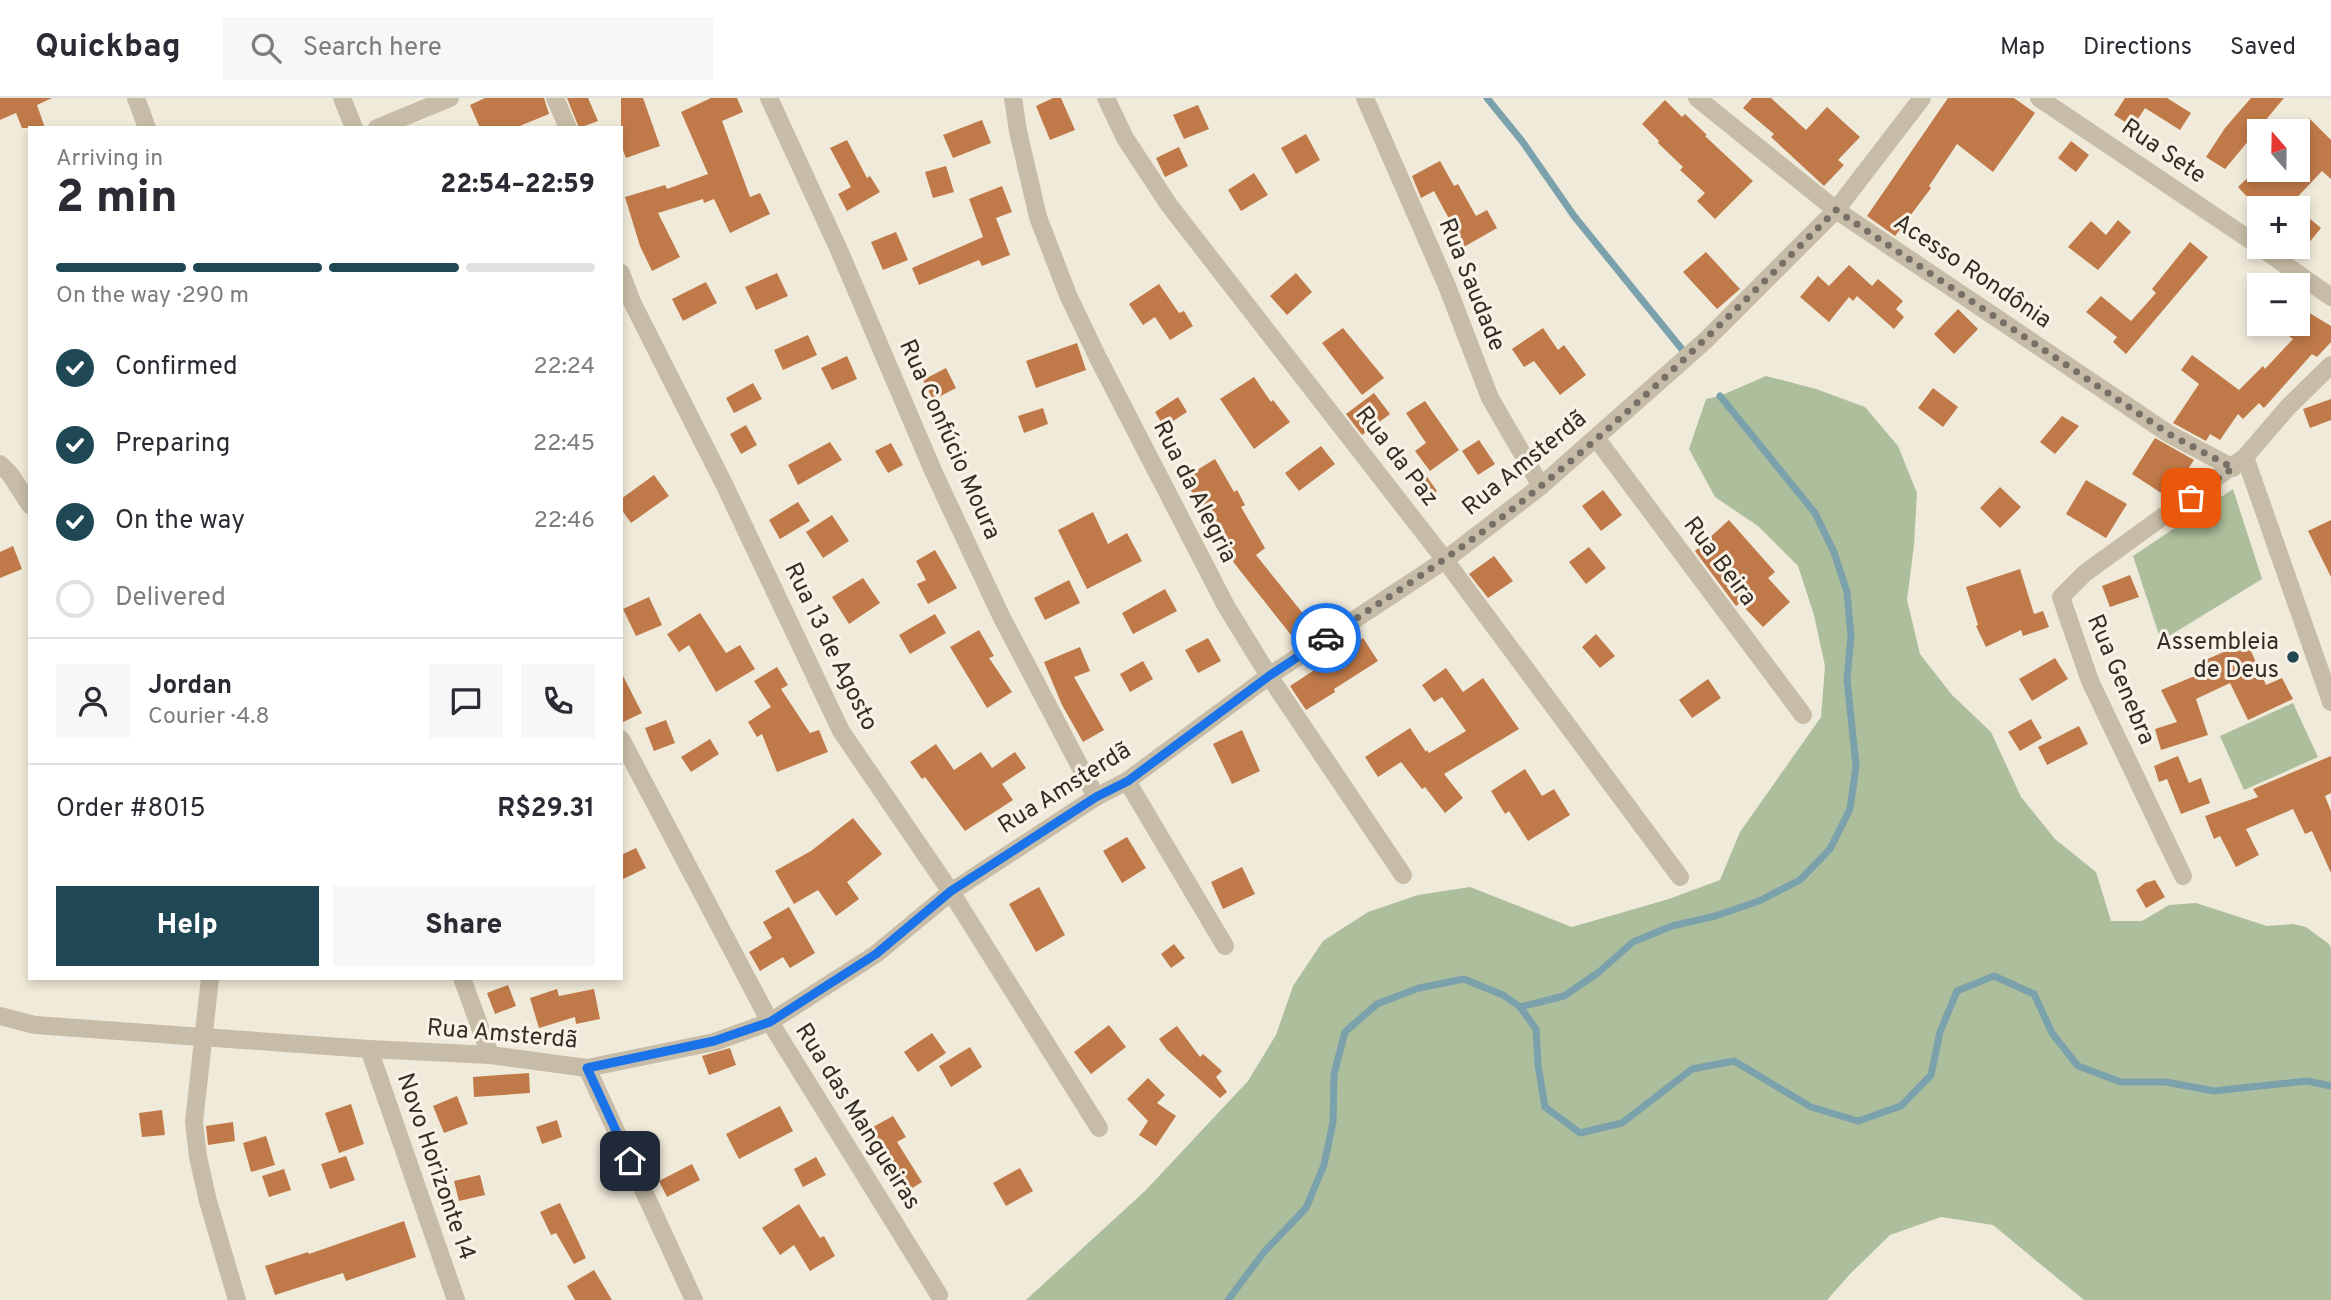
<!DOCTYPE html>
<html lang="en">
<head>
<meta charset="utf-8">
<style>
	body { margin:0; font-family:Overpass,sans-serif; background:#f7f7f7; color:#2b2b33; height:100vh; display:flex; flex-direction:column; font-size:26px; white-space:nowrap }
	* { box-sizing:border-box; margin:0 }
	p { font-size:23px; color:#7c7c81 }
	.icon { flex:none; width:38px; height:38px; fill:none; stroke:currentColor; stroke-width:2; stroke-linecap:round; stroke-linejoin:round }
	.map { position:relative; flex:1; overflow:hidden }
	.drawer { position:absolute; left:28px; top:28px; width:595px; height:854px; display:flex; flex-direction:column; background:#fff; border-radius:0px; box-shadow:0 4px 10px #0003 }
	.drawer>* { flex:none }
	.needle { width:46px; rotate:340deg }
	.tools { position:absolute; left:2247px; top:21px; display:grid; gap:14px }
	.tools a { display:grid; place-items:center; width:63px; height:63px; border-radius:0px; background:#fff; box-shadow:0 4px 10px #0003; font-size:35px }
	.pin { position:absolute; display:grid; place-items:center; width:60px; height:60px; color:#fff; margin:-30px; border-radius:14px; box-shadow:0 4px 10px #0006 }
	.courier { position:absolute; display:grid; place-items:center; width:70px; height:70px; margin:-35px; border:5px solid #1a73e8; border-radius:50%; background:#fff; color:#222; box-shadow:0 2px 9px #0007 }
	.overview em { font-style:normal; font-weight:800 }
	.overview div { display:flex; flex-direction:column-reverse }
	.overview { display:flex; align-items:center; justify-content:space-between; height:119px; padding:0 28px }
	h1 { font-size:46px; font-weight:800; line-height:52px }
	.bar { display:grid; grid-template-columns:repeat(4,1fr); gap:10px 7px; align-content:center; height:84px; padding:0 28px }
	.bar i { height:9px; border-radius:5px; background:#e1e1e2 }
	.bar .active { background:#1f4754 }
	.bar p { grid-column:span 4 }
	.line { display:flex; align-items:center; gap:18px; padding:0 28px; border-top:2px solid #e1e1e2 }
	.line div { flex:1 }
	.round { display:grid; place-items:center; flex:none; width:74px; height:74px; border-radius:0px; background:#f7f7f7 }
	ol { padding:0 28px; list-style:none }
	li { display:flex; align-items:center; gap:21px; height:77px }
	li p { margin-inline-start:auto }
	li .icon { padding:7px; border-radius:50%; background:#1f4754; color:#fff; stroke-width:4 }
	li:last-child { color:#7c7c81 }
	li i { width:38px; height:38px; border:4px solid #e1e1e2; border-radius:50% }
	.primary-button { display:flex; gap:14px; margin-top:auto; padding:14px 28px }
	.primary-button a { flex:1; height:80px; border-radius:0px; background:#1f4754; color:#fff; font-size:28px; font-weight:800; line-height:80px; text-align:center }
	.primary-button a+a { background:#f7f7f7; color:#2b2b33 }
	header { display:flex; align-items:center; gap:42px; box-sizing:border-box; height:98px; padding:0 35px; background:#fff; border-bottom:2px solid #e1e1e2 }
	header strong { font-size:33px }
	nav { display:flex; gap:38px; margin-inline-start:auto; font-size:24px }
	.search { width:490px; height:63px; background:#f7f7f7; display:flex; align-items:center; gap:18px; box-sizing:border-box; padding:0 24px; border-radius:0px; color:#7c7c81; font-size:26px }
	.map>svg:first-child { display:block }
	.green { fill:#acbe9b }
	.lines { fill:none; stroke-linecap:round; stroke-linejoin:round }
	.stream { stroke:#7ba1ac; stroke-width:7 }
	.building { fill:#c07a49 }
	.street { stroke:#c7bca7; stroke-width:18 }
	.done { stroke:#767066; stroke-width:7; stroke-dasharray:0 12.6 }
	.route { stroke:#1a73e8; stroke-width:9 }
	.poi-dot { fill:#1f4754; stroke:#f8f3e6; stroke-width:2.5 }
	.labels { text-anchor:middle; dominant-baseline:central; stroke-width:6; stroke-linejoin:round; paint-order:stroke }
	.street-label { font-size:24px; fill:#342e27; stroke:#f8f3e6 }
	.poi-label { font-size:24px; fill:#342e27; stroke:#f8f3e6; text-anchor:end }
</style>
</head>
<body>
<header>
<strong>Quickbag</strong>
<div class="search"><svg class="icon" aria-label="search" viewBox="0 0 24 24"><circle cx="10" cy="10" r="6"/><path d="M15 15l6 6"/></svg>Search here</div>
<nav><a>Map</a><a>Directions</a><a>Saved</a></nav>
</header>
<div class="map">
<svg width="2331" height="1202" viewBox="0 0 2331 1202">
	<rect width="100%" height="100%" fill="#f0eada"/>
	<g class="green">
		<polygon points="1766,278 1816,291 1865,309 1898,348 1917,395 1914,447 1907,502 1920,556 1952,597 1991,634 2021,699 2055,741 2096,774 2111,823 2142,823 2169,807 2196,805 2267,828 2293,826 2306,829 2329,846 2331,851 2331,1202 2084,1202 1993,1127 1941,1119 1890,1137 1850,1176 1827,1202 1026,1202 1145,1093 1248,983 1276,937 1293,888 1323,843 1368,814 1418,797 1470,789 1572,829 1669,801 1720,782 1740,734 1821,619 1825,568 1814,517 1798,468 1758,428 1715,399 1689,351 1706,301 1720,298"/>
		<polygon points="2233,391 2262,481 2161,543 2133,458"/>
		<polygon points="2293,605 2318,659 2244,692 2220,638"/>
	</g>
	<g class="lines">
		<g class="stream">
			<polyline points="1487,0 1522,43 1574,118 1685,255"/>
			<polyline points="1520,909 1564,898 1599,874 1633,844 1672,828 1715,818 1759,803 1800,782 1830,751 1850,711 1856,668 1847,581 1851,539 1847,494 1834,454 1815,415 1720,298"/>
			<polyline points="1228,1202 1264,1154 1306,1110 1324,1067 1333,1024 1334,976 1345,934 1377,906 1419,890 1464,881 1503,897 1520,909 1536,931 1538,967 1545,1009 1580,1035 1622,1025 1692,971 1734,963 1811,1009 1858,1023 1901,1008 1931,977 1940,934 1957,893 1994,878 2034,896 2052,935 2078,968 2121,984 2166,984 2214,993 2307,983 2331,988"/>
		</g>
	</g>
	<g class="building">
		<polygon points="0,0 52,0 37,7 45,30 22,30 16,15 0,22"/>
		<polygon points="485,0 544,0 549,16 515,30 480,30 470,7"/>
		<polygon points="567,0 588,0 598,23 579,30"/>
		<polygon points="621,0 643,0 660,48 626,60 621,47"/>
		<polygon points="711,0 737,0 743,14 722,23 750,99 760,95 770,116 730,135 714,101 704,105 703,101 658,115 680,159 652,173 640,148 625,99 665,87 667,91 708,76 681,14"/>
		<polygon points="1053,0 1061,0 1075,32 1050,42 1036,8"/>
		<polygon points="1752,0 1771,0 1806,32 1827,9 1860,39 1838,62 1844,67 1824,88 1771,39 1774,36 1743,10"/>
		<polygon points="1948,0 2014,0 2035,15 1993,74 1957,46 1929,88 1931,90 1895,138 1867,118"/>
		<polygon points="2125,0 2167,0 2191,15 2180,32 2145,10 2133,29 2114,17"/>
		<polygon points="2251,0 2284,0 2225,71 2206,59 2225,30"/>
		<polygon points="1665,2 1682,19 1685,16 1707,37 1705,38 1753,83 1715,121 1697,103 1705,95 1680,72 1683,69 1658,45 1659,43 1642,26"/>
		<polygon points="1198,7 1209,31 1184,41 1173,17"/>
		<polygon points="2309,20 2331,42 2331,81 2322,73 2287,110 2265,110 2253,99 2250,102 2238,89 2256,72 2298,72 2298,63 2305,54 2298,47 2298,31"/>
		<polygon points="982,22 991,45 953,60 943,37"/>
		<polygon points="1306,36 1320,62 1296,76 1281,50"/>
		<polygon points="847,42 867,80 870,78 880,94 847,113 838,96 851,89 830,50"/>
		<polygon points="2071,43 2089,57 2076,74 2058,60"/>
		<polygon points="1179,49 1188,68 1165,79 1156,60"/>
		<polygon points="1440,63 1454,88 1458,86 1476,118 1487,112 1497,130 1462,150 1451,132 1454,130 1434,93 1421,100 1412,78"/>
		<polygon points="946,68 954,94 933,100 925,74"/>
		<polygon points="1254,75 1268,97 1241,113 1228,92"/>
		<polygon points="1002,88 1012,114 996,120 1010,157 982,168 979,162 919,187 912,170 983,139 969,101"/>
		<polygon points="2298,111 2321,130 2298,158"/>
		<polygon points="2118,122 2131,134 2098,172 2068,149 2091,123 2106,137"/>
		<polygon points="896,134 908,162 883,172 871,144"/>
		<polygon points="2190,144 2208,159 2126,256 2113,244 2117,239 2086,214 2101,198 2131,223 2156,195 2152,191"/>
		<polygon points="1706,154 1740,191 1717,211 1683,174"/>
		<polygon points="1849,167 1872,188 1878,181 1903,203 1896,211 1904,219 1894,231 1857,198 1853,203 1849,199 1829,224 1800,199 1818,178 1829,188"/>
		<polygon points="777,175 788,198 756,212 745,189"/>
		<polygon points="1296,175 1312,194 1287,217 1270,198"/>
		<polygon points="706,184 717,205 683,223 672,201"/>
		<polygon points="1159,186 1179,215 1184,213 1193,228 1170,242 1155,219 1143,227 1129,206"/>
		<polygon points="2298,208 2331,228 2331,244 2317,259 2312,256 2264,310 2259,305 2243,321 2238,316 2220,342 2210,336 2206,343 2173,325 2199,286 2181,272 2192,257 2239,292 2263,268 2265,271 2293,241 2274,226 2298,226"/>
		<polygon points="1958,211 1978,231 1954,256 1934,236"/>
		<polygon points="1343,230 1384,280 1362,297 1322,245"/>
		<polygon points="1543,230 1558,252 1564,247 1586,277 1560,297 1534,263 1524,269 1512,251"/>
		<polygon points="808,237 817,257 783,272 774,252"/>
		<polygon points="1077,245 1086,272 1036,290 1026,263"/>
		<polygon points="847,258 857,281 832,292 821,270"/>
		<polygon points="946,270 956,290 933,302 923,282"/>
		<polygon points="1254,279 1271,304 1273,302 1290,324 1254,351 1220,301"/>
		<polygon points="753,285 762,301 734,315 726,300"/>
		<polygon points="1933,290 1958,309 1943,329 1918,310"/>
		<polygon points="1374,295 1390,316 1362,337 1346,316"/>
		<polygon points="1178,299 1187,314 1164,329 1155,314"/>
		<polygon points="2331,301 2331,322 2310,330 2303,311"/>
		<polygon points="1425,303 1459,352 1430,373 1415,353 1426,345 1406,315"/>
		<polygon points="1043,310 1048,326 1024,335 1018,318"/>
		<polygon points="2062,318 2079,328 2055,356 2040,344"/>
		<polygon points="746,327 757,347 741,356 730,336"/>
		<polygon points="2155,340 2194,362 2169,400 2132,376"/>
		<polygon points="1479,342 1495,366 1478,377 1462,353"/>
		<polygon points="830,344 842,362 798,387 788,367"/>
		<polygon points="891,345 903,367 888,375 875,353"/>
		<polygon points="1321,348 1335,366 1299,393 1285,375"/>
		<polygon points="1215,361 1234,394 1237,392 1245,407 1241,409 1265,450 1256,457 1313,528 1295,542 1227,456 1184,380"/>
		<polygon points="654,377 669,398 631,425 621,411 621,401"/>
		<polygon points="1427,379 1437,393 1421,404 1412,390"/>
		<polygon points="2086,382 2127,406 2106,440 2066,416"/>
		<polygon points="2000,389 2021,409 2000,430 1980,410"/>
		<polygon points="1603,392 1622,417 1601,433 1582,408"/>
		<polygon points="798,404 810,423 780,441 769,422"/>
		<polygon points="1093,414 1108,446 1127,435 1142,463 1087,491 1058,432"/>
		<polygon points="832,417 849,443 823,460 806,434"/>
		<polygon points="1729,422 1775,474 1768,480 1790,504 1763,529 1740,505 1736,508 1695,453"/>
		<polygon points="2331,422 2331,479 2308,433"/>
		<polygon points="13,448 22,471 0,480 0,454"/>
		<polygon points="1589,449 1606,470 1586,486 1569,464"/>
		<polygon points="935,452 957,490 928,506 917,486 926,482 916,463"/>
		<polygon points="1494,458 1513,483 1488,500 1469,476"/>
		<polygon points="2020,471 2034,516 2043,513 2049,529 2023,538 2021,532 1986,549 1976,528 1978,527 1966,489"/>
		<polygon points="2130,477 2139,499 2110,509 2102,488"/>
		<polygon points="863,480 880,505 849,526 832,499"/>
		<polygon points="1069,482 1080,505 1045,522 1034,500"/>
		<polygon points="1165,491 1177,513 1133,536 1122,515"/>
		<polygon points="649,499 662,527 636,538 623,511"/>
		<polygon points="700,515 726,555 740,547 755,571 716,594 689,547 679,554 667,536"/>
		<polygon points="935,516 946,535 910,556 899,537"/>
		<polygon points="979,532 994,558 989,560 1012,594 987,610 950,549"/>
		<polygon points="1596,536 1615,558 1600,570 1582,549"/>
		<polygon points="1208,540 1221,563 1198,575 1185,552"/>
		<polygon points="1363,540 1378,563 1334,591 1335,594 1306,612 1290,588"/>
		<polygon points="2247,544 2266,587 2282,580 2293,601 2248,622 2230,585 2196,601 2208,637 2161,652 2155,631 2177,624 2161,592 2202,575 2198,565"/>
		<polygon points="1080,549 1090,573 1074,579 1104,632 1083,644 1062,607 1044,564"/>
		<polygon points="2055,560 2068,581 2032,603 2019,581"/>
		<polygon points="1143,563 1153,581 1130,594 1120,576"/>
		<polygon points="777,569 788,587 781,591 810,635 819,632 828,654 777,674 762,636 757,639 748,624 771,609 754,583"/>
		<polygon points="1446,570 1463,594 1483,580 1519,631 1444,676 1463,700 1445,715 1425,689 1422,691 1401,664 1378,679 1365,659 1410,630 1426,654 1427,652 1429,655 1466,633 1442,599 1434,604 1422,587"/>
		<polygon points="621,574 642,615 621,625"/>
		<polygon points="1708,581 1721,600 1692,620 1679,602"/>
		<polygon points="2031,621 2042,640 2020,653 2008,634"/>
		<polygon points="666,622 675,645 654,653 645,630"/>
		<polygon points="2079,628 2088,646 2047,667 2038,649"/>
		<polygon points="1242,632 1260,673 1232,686 1213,646"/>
		<polygon points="710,641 719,656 691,674 681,659"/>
		<polygon points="936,646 954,672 981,654 992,670 1015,654 1026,670 1002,686 1013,702 965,733 925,679 922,681 910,664"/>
		<polygon points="2178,658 2189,685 2201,680 2210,705 2181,716 2167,681 2159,684 2154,668"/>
		<polygon points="2331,658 2331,695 2325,698 2331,713 2331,775 2312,733 2305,736 2293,711 2246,731 2259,757 2236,769 2220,738 2214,741 2205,718 2258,699 2253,691"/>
		<polygon points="1525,671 1542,698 1554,691 1570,717 1528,743 1509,713 1505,716 1491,693"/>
		<polygon points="853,720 882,756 847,784 859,801 836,818 818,792 794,806 775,773 811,753"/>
		<polygon points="1127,739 1146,770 1122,785 1103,753"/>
		<polygon points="636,750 646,770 621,782 621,757"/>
		<polygon points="1242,769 1255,796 1223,811 1211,784"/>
		<polygon points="2155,782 2165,799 2146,810 2136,792 2145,785"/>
		<polygon points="1039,789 1065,837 1036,854 1009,806"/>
		<polygon points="789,809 815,855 790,870 783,859 760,873 749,854 772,840 763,824"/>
		<polygon points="1174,846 1185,860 1171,870 1161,856"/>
		<polygon points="508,887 516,908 495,916 487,895"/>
		<polygon points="557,891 559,898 594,891 600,921 576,926 575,919 539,930 530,900"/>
		<polygon points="1109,927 1126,949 1091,976 1074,954"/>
		<polygon points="1177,928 1200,959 1203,956 1222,973 1216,979 1227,994 1220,1000 1167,952 1159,941"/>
		<polygon points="932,935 946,955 918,974 904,954"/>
		<polygon points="970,949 982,969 951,989 939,968"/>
		<polygon points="730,950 736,967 709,977 702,958"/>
		<polygon points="529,975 530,995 474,999 473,979"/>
		<polygon points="1148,980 1165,997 1157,1005 1176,1018 1156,1048 1139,1037 1148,1023 1127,1001"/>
		<polygon points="457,998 468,1026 444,1035 433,1008"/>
		<polygon points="351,1006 364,1046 339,1055 325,1015"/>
		<polygon points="780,1008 793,1033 739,1061 726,1036"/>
		<polygon points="162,1012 165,1037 142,1039 139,1015"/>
		<polygon points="893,1018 906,1039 897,1044 922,1084 906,1094 881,1053 875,1057 862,1035"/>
		<polygon points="557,1022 562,1039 542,1046 536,1029"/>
		<polygon points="233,1024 235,1043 208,1047 206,1028"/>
		<polygon points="266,1038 275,1067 251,1074 243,1045"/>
		<polygon points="346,1058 355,1082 330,1091 321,1066"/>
		<polygon points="816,1059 826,1077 803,1089 794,1071"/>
		<polygon points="692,1066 700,1082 667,1099 659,1083"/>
		<polygon points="1020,1070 1033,1093 1006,1108 993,1085"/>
		<polygon points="284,1071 291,1092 269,1099 262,1078"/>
		<polygon points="480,1077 485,1097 459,1103 454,1083"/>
		<polygon points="560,1105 586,1160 574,1166 556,1135 551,1137 540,1114"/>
		<polygon points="799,1106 820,1140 824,1138 835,1158 810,1173 794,1147 780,1157 762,1130"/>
		<polygon points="404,1123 416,1159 346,1183 343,1175 275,1197 265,1168 308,1154 309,1156"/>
		<polygon points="594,1172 612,1202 575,1202 567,1188"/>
	</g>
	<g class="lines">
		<g class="street">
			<polyline points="136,0 147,30"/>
			<polyline points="342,0 354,30"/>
			<polyline points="555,0 568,30"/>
			<polyline points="769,0 839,152 934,375 1002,520 1096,699"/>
			<polyline points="1013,0 1018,33 1038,119 1068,197 1098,260 1226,508 1269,578 1403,777"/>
			<polyline points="1106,0 1125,40 1169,107 1445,462 1680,779"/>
			<polyline points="1365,0 1447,188 1490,300 1541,388"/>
			<polyline points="1697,0 1836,112 2169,336 2233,370"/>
			<polyline points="2039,0 2259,148"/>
			<polyline points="377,30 450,0"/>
			<polyline points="2260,149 2331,199"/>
			<polyline points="621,175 632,204 724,386 841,633 951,794 1099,1030"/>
			<polyline points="1596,340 1803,617"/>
			<polyline points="2245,359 2331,604"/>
			<polyline points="0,366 10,376 30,407"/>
			<polyline points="621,641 770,924 939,1197"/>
			<polyline points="1127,683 1225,848"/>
			<polyline points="2183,778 2090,583 2061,499 2085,475 2245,359 2288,309 2331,267"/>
			<polyline points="210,880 194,1024 198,1059 208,1103 237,1202"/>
			<polyline points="462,880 490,957"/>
			<polyline points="0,918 35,927 369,951 490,957 587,970 714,944 770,924 876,856 951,794 1096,699 1127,683 1269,578 1445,462 1541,388 1706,242 1836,112 1922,0"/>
			<polyline points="369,951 456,1202"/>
			<polyline points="587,970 694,1202"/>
		</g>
	</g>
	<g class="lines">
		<path class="done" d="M1326 540C1400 492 1474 444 1542 387 1646 302 1741 207 1836 112L2169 336 2233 370 2191 400"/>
		<polyline class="route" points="630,1063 587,970 714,943 770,924 876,856 951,793 1096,699 1128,683 1269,578 1326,540"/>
	</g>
	<circle class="poi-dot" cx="2293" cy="559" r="7"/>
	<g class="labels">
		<g class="street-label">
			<text transform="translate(2163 54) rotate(34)">Rua Sete</text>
			<text transform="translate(1972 174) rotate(34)">Acesso Rondônia</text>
			<text transform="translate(1471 187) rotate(68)">Rua Saudade</text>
			<text transform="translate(949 342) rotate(66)">Rua Confúcio Moura</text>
			<text transform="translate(1396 359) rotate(52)">Rua da Paz</text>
			<text transform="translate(1525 366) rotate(-39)">Rua Amsterdã</text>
			<text transform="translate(1194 394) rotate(63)">Rua da Alegria</text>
			<text transform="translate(1719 464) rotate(53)">Rua Beira</text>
			<text transform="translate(830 549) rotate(64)">Rua 13 de Agosto</text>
			<text transform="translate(2120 582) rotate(67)">Rua Genebra</text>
			<text transform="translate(1065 691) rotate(-32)">Rua Amsterdã</text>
			<text transform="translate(502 937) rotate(5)">Rua Amsterdã</text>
			<text transform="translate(857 1019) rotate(58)">Rua das Mangueiras</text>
			<text transform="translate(435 1069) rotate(71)">Novo Horizonte 14</text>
		</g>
		<g class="poi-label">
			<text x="2279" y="545">Assembleia<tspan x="2279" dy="28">de Deus</tspan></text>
		</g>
	</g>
</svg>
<div class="tools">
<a><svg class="needle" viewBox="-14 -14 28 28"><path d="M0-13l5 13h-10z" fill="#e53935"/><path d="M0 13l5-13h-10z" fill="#7c7c81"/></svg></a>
<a>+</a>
<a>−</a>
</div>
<div class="pin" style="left:2191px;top:400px;background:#ea580c"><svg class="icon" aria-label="bag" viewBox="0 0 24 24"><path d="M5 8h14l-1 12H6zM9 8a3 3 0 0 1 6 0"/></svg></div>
<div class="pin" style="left:630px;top:1063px;background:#1f2937"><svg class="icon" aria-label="home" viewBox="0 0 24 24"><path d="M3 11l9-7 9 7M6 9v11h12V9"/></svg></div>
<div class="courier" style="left:1326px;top:540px"><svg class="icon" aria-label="car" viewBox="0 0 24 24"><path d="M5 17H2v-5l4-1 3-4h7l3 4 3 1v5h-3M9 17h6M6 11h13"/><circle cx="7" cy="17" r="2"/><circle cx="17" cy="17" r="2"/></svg></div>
<section class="drawer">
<div class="overview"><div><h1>2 min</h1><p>Arriving in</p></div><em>22:54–22:59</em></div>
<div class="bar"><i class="active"></i><i class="active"></i><i class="active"></i><i></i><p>On the way · 290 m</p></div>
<ol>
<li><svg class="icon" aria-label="check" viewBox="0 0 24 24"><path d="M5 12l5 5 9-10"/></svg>Confirmed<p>22:24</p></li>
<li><svg class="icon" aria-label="check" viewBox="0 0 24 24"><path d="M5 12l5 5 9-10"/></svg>Preparing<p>22:45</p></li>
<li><svg class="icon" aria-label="check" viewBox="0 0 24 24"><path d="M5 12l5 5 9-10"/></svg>On the way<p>22:46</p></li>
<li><i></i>Delivered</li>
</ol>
<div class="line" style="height:126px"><a class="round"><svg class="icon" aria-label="person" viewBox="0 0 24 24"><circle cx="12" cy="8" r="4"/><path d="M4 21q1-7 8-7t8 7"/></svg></a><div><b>Jordan</b><p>Courier · 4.8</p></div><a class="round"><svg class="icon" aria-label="chat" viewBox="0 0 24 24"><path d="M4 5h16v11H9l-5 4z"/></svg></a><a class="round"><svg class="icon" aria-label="phone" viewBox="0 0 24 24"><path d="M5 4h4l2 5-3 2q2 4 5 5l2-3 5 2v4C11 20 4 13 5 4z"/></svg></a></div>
<div class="line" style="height:91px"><div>Order #8015</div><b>R$29.31</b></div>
<div class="primary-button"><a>Help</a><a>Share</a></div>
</section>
</div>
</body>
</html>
